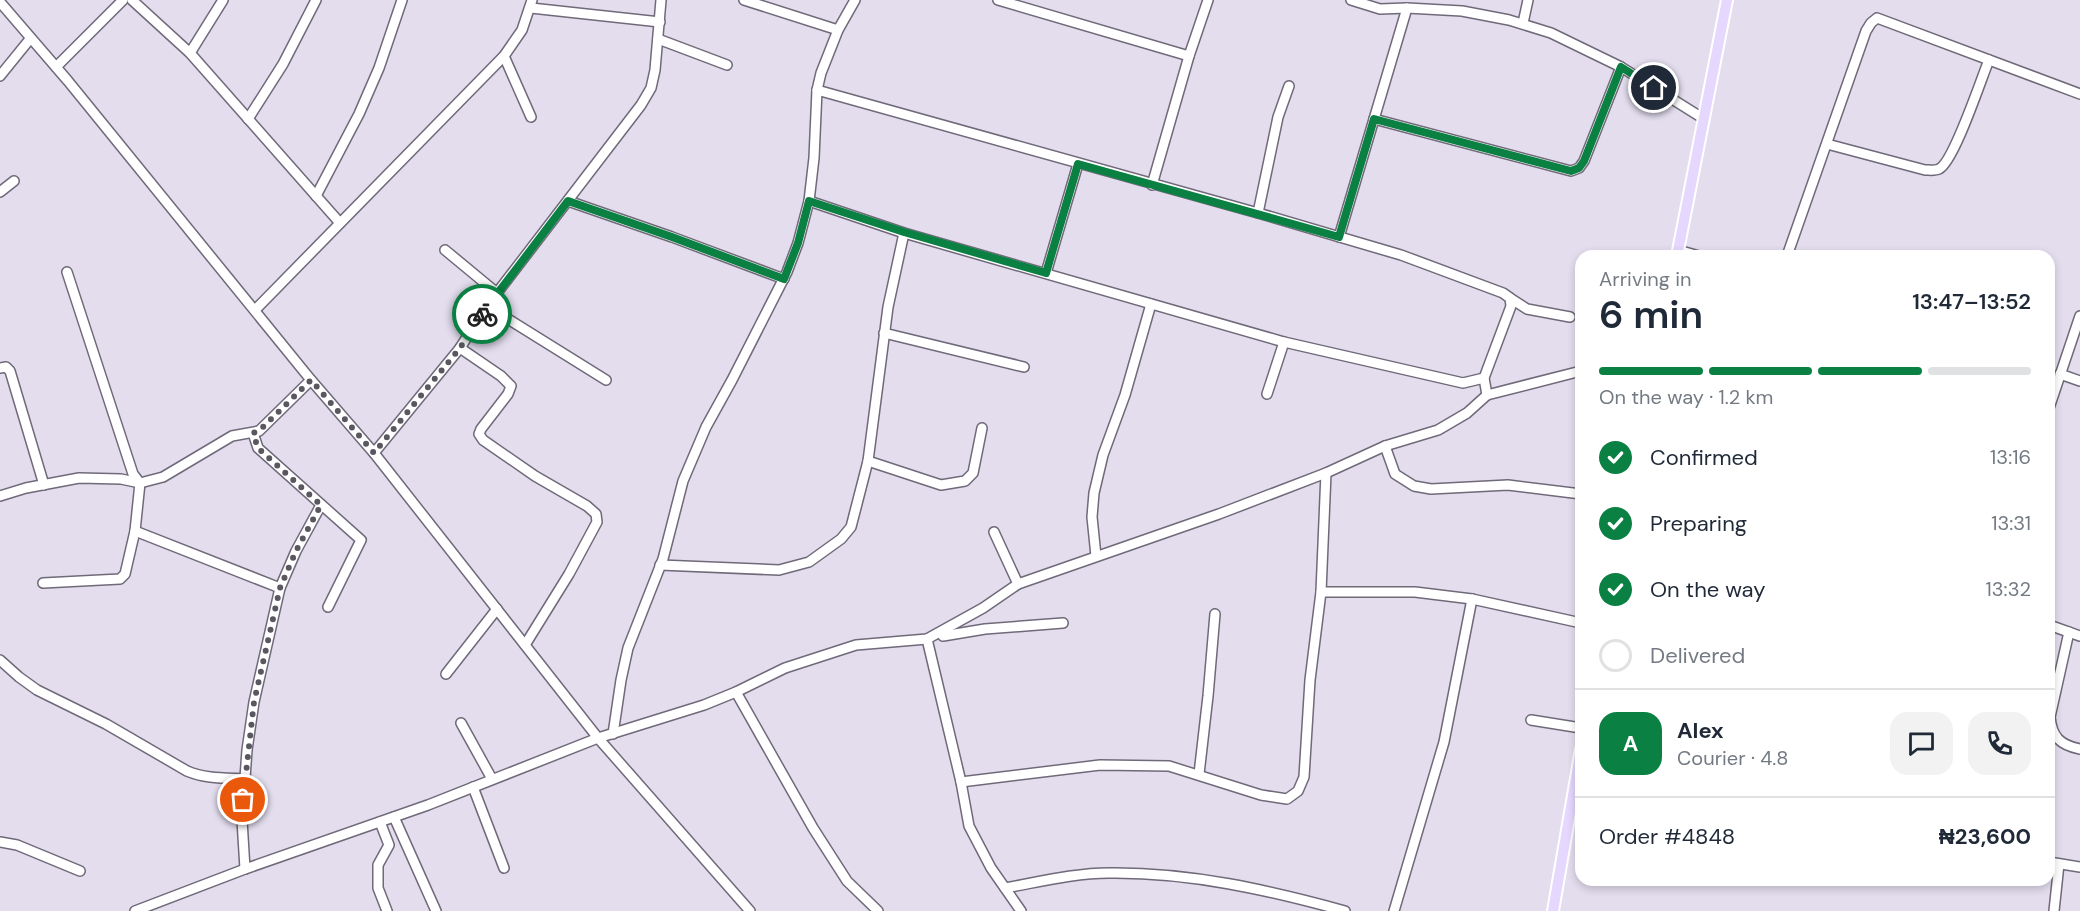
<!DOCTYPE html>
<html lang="en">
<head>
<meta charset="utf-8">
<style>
	body { margin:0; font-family:"DM Sans",sans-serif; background:#f2f2f3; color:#1f2937; height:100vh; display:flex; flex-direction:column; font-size:22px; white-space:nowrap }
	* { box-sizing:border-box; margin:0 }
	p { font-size:20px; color:#747a83 }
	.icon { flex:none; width:33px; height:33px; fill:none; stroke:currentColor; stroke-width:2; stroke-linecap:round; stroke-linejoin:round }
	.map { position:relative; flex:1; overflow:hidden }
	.panel { position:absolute; left:1575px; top:250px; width:480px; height:636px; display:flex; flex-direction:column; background:#fff; border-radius:18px; box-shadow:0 3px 9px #0003 }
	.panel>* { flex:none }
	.pin { position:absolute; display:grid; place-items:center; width:51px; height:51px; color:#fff; margin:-26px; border:3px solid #fff; border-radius:50%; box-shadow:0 2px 6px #0007 }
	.courier { position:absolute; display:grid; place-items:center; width:60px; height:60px; margin:-30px; border:4px solid #0b8043; border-radius:50%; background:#fff; color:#222; box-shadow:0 2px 8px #0007 }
	.headline em { font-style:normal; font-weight:600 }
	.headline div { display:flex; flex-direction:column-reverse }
	.headline { display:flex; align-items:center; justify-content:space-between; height:102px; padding:0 24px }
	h1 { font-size:39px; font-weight:600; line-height:45px }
	.bar { display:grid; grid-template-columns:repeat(4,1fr); gap:9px 6px; align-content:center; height:72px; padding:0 24px }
	.bar i { height:8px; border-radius:4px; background:#e0e1e3 }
	.bar .active { background:#0b8043 }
	.bar p { grid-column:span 4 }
	.line { display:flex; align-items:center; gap:15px; padding:0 24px; border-top:2px solid #e0e1e3 }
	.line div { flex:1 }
	.round { display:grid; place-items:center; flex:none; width:63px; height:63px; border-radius:18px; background:#f2f2f3 }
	ol { padding:0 24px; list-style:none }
	li { display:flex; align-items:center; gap:18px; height:66px }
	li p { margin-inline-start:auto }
	li .icon { padding:6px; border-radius:50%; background:#0b8043; color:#fff; stroke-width:4 }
	li:last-child { color:#747a83 }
	li i { width:33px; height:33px; border:3px solid #e0e1e3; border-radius:50% }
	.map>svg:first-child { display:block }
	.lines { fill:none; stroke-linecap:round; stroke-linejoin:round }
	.minor-casing { stroke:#6f6979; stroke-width:12 }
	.major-casing { stroke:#fff; stroke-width:14 }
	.minor { stroke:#fff; stroke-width:9 }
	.major { stroke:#e6d7fe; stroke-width:10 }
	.done { stroke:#5a5761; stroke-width:6; stroke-dasharray:0 10.8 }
	.route { stroke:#0b8043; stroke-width:8 }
</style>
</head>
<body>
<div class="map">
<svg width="2080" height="911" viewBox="0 0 2080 911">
	<rect width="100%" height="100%" fill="#e3ddee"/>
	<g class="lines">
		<g class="minor-casing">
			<g id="minor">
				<polyline points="132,0 190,53 340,223"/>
				<polyline points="744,0 838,30"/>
				<polyline points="998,0 1189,56"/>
				<polyline points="1351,0 1380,9 1407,8 1462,11 1509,20 1551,33 1621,67 1704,119"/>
				<polyline points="0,2 68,81 311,380 374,453 598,738 750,911"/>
				<polyline points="531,8 660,22"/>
				<polyline points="1523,23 1528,0"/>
				<polyline points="658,39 727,65"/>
				<polyline points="190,53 223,0"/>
				<polyline points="504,56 531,117"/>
				<polyline points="56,67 123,0"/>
				<polyline points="0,76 30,39"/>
				<polyline points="817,90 1258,213 1401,255 1503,293 1510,298 1511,306 1484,378 1487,395"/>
				<polyline points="248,119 283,64 316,0"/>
				<polyline points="1374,119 1571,171 1579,168 1584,161 1621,67"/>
				<path d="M1827 144 1925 170C1929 170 1935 171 1939 169 1954 162 1981 79 1989 60"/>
				<polyline points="1152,185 1189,56 1208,0"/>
				<polyline points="0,192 14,181"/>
				<polyline points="316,196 359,114 379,68 402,0"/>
				<polyline points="568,201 672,237 784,279"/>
				<polyline points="809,201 904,233 1284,342 1463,383 1484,378"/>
				<polyline points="1258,213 1278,117 1289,86"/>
				<polyline points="1339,237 1407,8"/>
				<polyline points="445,250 497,293"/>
				<polyline points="1678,250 1699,256"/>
				<polyline points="1787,256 1866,31 1871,23 1877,18 2080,94"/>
				<polyline points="1046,273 1078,164"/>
				<polyline points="1510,298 1527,309 1570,317"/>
				<polyline points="487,306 606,380"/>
				<polyline points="255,310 504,56 522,30 532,0"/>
				<polyline points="884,333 1024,367"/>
				<polyline points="460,348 501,376 511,386 508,394 481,429 479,434 483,440 535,476 587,506 596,514 597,522 569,574 525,645"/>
				<polyline points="0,368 6,367 10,371 44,485"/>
				<polyline points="2060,374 2080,381"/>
				<polyline points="1267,394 1284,342"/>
				<polyline points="2049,408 2080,316"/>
				<polyline points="253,433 258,448 361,540 328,607"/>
				<polyline points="1385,446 1395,474 1414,486 1431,489 1508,485 1581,494"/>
				<polyline points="374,453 460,348 487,306 641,105 651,88 655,70 661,0"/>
				<polyline points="868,461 941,485 965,481 973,473 982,428"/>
				<polyline points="0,496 26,488 79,478 121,479 140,483 163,477 232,436 259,431 311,380"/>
				<polyline points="135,531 280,588"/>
				<polyline points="994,532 1018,584"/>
				<polyline points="1096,556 1092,517 1094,493 1103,455 1125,395 1151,304"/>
				<polyline points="660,565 779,570 809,562 841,539 851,527 868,461 888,307 904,233"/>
				<polyline points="43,583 120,579 125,574 135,531 140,483 133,474 67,272"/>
				<polyline points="1321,592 1415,592 1472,599 1581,623"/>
				<polyline points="2049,625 2080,636"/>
				<path d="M2069 632 2050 717C2052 737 2060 745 2080 749"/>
				<polyline points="943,636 985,629 1063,623"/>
				<polyline points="927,639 961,782 969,826 991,868 1021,911"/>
				<path d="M0 660 19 677 37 690 106 724 187 771C206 779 225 778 245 779"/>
				<polyline points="446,674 497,609"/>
				<polyline points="736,692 813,828 847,881 878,911"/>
				<polyline points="1531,720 1581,728"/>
				<polyline points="461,723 492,779"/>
				<polyline points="613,734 621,680 628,648 663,559 683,481 706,427 732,380 787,272 798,243 809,201 814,158 817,90 821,73 838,30 855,0"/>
				<polyline points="1199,774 1208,696 1215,614"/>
				<polyline points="961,782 1100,765 1169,766 1261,795 1287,799 1298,791 1304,777 1310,680 1321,592 1326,473"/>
				<polyline points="473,787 504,868"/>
				<polyline points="394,817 436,911"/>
				<polyline points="380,822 389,845 378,865 378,888 387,911"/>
				<polyline points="0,842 17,845 80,871"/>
				<polyline points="2049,862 2080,867"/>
				<polyline points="245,869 242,820 247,750 254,702 280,588 296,551 321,505"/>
				<path d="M1005 888C1039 882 1075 873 1109 873 1190 872 1268 890 1345 911"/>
				<polyline points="135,911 245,869 428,805 598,738 704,705 736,692 785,668 856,645 927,639 983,608 1018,584 1219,514 1326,473 1385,446 1438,430 1467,413 1487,395 1581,371"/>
				<polyline points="1394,911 1444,742 1472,599"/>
				<polyline points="2054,911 2059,864"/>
			</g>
		</g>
		<g class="major-casing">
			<g id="major">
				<polyline points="1677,256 1727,0"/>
				<polyline points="1553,911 1581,749"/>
			</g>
		</g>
		<use href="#minor" class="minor"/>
		<use href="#major" class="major"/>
	</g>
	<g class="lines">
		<polyline class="done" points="243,800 254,702 280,588 296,551 321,505 258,448 253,433 259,431 311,380 374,453 460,348 482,314"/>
		<polyline class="route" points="482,314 568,201 672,237 784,279 798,243 809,201 904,232 1046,273 1078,164 1339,237 1374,119 1571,171 1579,168 1584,161 1621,67 1654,88"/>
	</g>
</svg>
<div class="pin" style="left:243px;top:800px;background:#ea580c"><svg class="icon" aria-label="bag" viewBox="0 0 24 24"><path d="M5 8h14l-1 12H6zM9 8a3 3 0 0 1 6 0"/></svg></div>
<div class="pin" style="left:1654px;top:88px;background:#1f2937"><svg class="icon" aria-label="home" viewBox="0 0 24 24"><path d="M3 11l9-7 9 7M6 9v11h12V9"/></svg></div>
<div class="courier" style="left:482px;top:314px"><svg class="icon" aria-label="bike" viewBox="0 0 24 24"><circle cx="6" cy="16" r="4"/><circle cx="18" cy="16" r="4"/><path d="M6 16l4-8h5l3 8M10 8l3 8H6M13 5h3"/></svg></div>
<section class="panel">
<div class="headline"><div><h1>6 min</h1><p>Arriving in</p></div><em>13:47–13:52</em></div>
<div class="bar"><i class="active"></i><i class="active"></i><i class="active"></i><i></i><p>On the way · 1.2 km</p></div>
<ol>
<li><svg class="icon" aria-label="check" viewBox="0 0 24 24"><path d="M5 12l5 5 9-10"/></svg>Confirmed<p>13:16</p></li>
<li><svg class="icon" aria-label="check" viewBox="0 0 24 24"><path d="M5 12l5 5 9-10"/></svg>Preparing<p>13:31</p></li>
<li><svg class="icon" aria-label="check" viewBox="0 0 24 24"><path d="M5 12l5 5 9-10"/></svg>On the way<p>13:32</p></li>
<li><i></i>Delivered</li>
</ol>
<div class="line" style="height:108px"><b class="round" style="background:#0b8043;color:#fff">A</b><div><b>Alex</b><p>Courier · 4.8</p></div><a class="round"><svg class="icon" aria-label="chat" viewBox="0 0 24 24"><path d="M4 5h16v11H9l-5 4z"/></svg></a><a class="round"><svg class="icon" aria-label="phone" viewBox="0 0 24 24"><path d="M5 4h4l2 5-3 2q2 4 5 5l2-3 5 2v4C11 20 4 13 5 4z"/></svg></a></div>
<div class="line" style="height:78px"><div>Order #4848</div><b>₦23,600</b></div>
</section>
</div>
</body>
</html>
